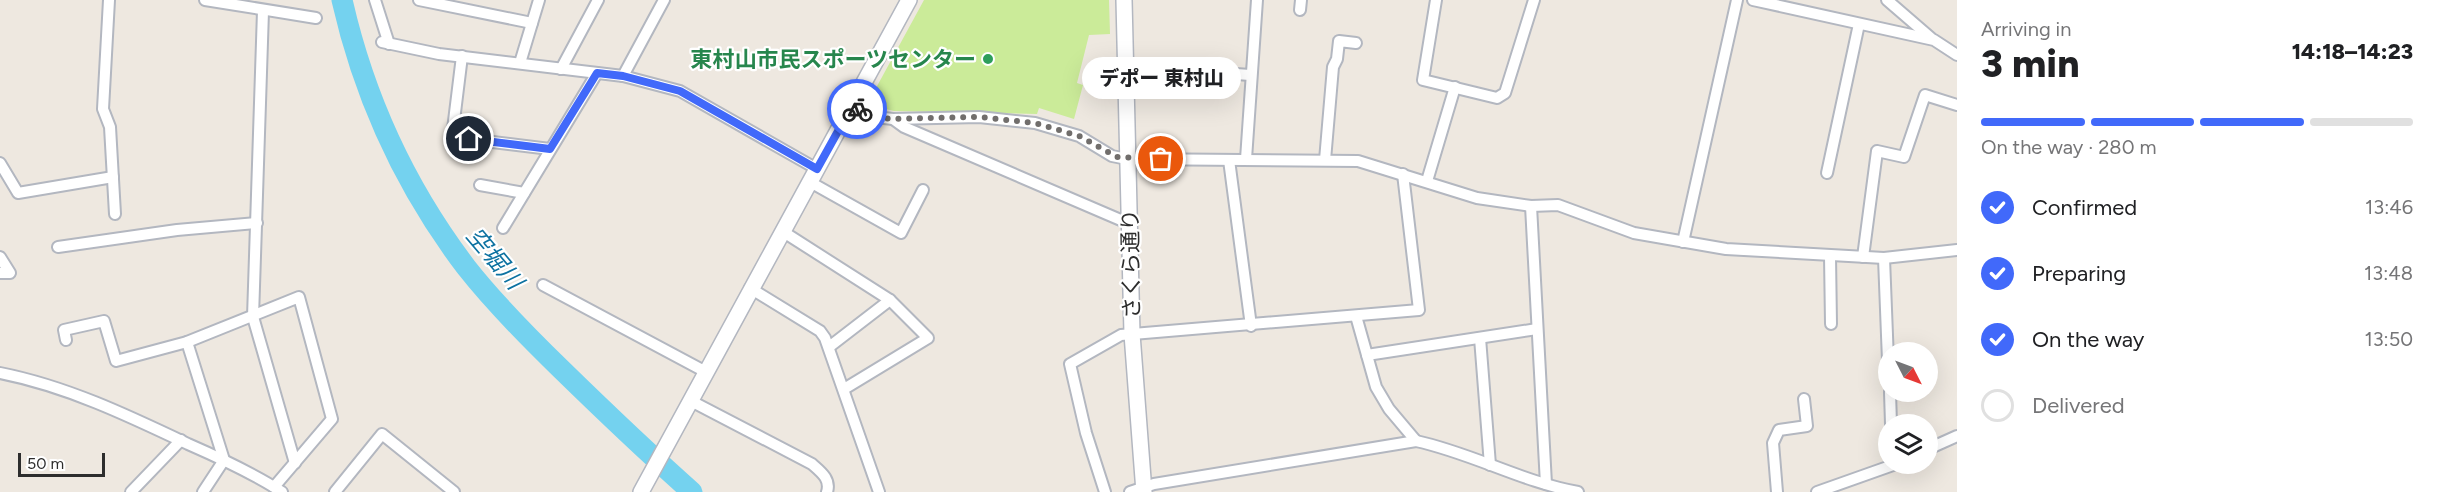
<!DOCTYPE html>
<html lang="en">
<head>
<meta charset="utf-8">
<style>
	body { margin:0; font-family:Figtree,"Noto Sans JP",sans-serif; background:#f6f6f6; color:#202124; height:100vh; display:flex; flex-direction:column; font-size:22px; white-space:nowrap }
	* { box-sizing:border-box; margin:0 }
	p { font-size:20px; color:#757577 }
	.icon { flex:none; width:33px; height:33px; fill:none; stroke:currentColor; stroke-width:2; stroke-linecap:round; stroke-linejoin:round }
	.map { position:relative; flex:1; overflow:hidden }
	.drawer { display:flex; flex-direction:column; background:#fff; width:480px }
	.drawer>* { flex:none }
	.needle { width:39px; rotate:132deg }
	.fabs { position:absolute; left:1878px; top:342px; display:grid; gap:12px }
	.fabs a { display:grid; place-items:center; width:60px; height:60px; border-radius:50%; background:#fff; box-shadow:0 6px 24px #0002; font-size:30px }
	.scale { position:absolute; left:18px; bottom:15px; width:87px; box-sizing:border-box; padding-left:6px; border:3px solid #2d2d2d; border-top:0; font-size:16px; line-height:21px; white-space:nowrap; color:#2d2d2d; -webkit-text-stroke:4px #fff; paint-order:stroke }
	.pin { position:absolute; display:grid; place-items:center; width:51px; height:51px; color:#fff; margin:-26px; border:3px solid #fff; border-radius:50%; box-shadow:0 2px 6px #0007 }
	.courier { position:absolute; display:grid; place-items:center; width:60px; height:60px; margin:-30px; border:4px solid #4169fa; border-radius:50%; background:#fff; color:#222; box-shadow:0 2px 8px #0007 }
	.bubble { position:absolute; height:42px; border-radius:21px; background:#fff; box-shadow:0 6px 24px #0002; font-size:20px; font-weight:800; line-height:42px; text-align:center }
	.overview em { font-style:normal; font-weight:800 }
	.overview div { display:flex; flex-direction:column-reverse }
	.overview { display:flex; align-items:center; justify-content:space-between; height:102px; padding:0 24px }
	h1 { font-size:39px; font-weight:800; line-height:45px }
	.bar { display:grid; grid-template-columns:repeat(4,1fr); gap:9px 6px; align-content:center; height:72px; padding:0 24px }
	.bar i { height:8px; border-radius:4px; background:#e0e0e0 }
	.bar .current { background:#4169fa }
	.bar p { grid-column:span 4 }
	ol { padding:0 24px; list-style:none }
	li { display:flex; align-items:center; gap:18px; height:66px }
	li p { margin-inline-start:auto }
	li .icon { padding:6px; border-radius:50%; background:#4169fa; color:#fff; stroke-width:4 }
	li:last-child { color:#757577 }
	li i { width:33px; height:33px; border:3px solid #e0e0e0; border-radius:50% }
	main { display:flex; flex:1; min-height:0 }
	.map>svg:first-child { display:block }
	.pitch { fill:#cbeb99 }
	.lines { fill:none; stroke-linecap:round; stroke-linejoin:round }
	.river { stroke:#74d2ef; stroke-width:21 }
	.street-casing { stroke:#b3b7c0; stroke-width:14 }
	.secondary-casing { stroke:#b3b7c0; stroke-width:18 }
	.street { stroke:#fff; stroke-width:10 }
	.secondary { stroke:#fff; stroke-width:15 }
	.done { stroke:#716e6c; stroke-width:6; stroke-dasharray:0 10.8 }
	.route { stroke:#4169fa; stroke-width:8 }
	.leisure-dot { fill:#2e9e5b; stroke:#fff; stroke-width:2 }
	.labels { text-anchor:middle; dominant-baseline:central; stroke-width:4.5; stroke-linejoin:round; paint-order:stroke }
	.leisure-label { font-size:22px; font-weight:bold; fill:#27864d; stroke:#fff; text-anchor:end }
	.street-label { font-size:22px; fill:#2d2d2d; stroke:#fff }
	.water-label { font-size:24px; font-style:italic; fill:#0d72a1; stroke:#fff }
</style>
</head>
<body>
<main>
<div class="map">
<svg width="1957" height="492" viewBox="0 0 1957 492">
	<rect width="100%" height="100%" fill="#eee8e0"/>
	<polygon class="pitch" points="924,0 1109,0 1110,34 1089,35 1077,83 1083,85 1074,119 1039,108 1037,114 894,111 873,106 870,99"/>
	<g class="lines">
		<path class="river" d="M342 0C364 97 406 188 466 267 495 304 529 338 562 370 605 412 648 453 692 492"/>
		<g class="street-casing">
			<g id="street">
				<polyline points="109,0 103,109 110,127 115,214"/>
				<polyline points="205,0 316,18"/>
				<polyline points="375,0 389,44"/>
				<polyline points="419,0 532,23"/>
				<polyline points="1436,0 1423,80 1497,98 1505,93 1534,0"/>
				<polyline points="1753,0 1934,40 1957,55"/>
				<polyline points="1887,0 1931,38"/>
				<polyline points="1300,10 1301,0"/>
				<polyline points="263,11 253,317 295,463"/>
				<polyline points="382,42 439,54 623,76 680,91 817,169"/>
				<polyline points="462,56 452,137 550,149"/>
				<polyline points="520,63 539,0"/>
				<polyline points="1125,66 1250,75"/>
				<polyline points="561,69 598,0"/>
				<polyline points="623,76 664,0"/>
				<polyline points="852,106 875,117 893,119 979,117 1035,123 1079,136 1112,156 1127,159 1358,161 1477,198 1531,206 1558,205 1634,233 1726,249 1884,258 1957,250"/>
				<polyline points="893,119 904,127 1130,224"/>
				<polyline points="1246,159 1257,0"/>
				<polyline points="1229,160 1251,326"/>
				<polyline points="1325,160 1333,67 1337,59 1339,41 1356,43"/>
				<polyline points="0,163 18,193 113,177"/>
				<polyline points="1827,173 1859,24"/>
				<polyline points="1427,181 1455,87"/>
				<polyline points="810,182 901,233 923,190"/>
				<polyline points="480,185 524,193"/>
				<polyline points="1531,206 1546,484"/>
				<polyline points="503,228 597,73"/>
				<polyline points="782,231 890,300 928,338 844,389"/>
				<polyline points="1683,242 1737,0"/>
				<polyline points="58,247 177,230 257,223"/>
				<polyline points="1830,256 1831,324"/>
				<polyline points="0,257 10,273 0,273"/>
				<polyline points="1863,257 1877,151 1904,157 1925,95 1957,105"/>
				<polyline points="1884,258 1888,361"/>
				<polyline points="543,285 706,372"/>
				<polyline points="750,288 820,331 825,338 879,492"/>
				<polyline points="1356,316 1376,387 1389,409 1416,441"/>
				<polyline points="1480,338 1490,465"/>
				<polyline points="66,340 64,330 104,321 116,361 187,342 299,297 332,419 274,487"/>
				<polyline points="187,342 224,460 203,492"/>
				<polyline points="829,347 890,300"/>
				<polyline points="1367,355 1537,329"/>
				<path d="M0 373C66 386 127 415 188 444 220 458 253 473 282 492"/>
				<polyline points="1890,392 1891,424"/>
				<path d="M691 401 812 464C821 472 831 479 827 492"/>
				<polyline points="1928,449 1957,436"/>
				<polyline points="131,492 181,440"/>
				<polyline points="335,492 382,434 454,492"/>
				<polyline points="1105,492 1086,433 1070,364 1121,335 1419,310 1403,174"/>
				<path d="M1130 492 1154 484 1416 441C1472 453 1522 482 1578 492"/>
				<polyline points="1777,492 1773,443 1779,430 1807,426 1804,399"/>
				<polyline points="1817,492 1896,464"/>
			</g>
		</g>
		<g class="secondary-casing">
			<g id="secondary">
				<polyline points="1124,0 1132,334 1144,492"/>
				<polyline points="641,492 909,0"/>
			</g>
		</g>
		<use href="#street" class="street"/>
		<use href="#secondary" class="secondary"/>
	</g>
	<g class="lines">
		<polyline class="done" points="857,109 875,117 893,119 979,117 1035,123 1079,136 1117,157 1161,159"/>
		<polyline class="route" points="469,139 550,149 597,73 623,76 680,91 817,169 852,106 857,109"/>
	</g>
	<circle class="leisure-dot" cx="988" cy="59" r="6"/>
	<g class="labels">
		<g class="leisure-label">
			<text x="976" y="59">東村山市民スポーツセンター</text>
		</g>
		<g class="street-label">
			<text transform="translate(1131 264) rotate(-91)">さくら通り</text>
		</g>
		<g class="water-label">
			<text transform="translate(495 258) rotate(50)">空堀川</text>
		</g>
	</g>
</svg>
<div class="fabs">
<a><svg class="needle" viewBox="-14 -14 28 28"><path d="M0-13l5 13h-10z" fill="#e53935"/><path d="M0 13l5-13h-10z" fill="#757577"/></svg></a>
<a><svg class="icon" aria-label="layers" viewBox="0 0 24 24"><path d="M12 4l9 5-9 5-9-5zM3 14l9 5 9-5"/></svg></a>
</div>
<div class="scale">50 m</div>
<div class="pin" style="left:1161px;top:159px;background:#ea580c"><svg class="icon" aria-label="bag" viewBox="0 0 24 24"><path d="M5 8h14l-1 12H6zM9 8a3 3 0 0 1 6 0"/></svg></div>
<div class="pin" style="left:469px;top:139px;background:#1f2937"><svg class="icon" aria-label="home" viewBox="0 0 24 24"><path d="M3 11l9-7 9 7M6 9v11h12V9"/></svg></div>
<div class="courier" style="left:857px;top:109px"><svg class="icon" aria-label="bike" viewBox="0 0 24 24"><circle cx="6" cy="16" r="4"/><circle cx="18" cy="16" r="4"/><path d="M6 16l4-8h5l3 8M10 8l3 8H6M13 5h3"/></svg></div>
<div class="bubble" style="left:1082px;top:57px;width:159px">デポー 東村山</div>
</div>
<section class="drawer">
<div class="overview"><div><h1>3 min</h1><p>Arriving in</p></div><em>14:18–14:23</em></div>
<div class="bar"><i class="current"></i><i class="current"></i><i class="current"></i><i></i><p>On the way · 280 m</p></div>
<ol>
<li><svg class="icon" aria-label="check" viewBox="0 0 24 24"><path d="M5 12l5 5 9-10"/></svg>Confirmed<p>13:46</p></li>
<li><svg class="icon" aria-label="check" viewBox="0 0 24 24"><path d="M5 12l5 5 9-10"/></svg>Preparing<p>13:48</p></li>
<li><svg class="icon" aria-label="check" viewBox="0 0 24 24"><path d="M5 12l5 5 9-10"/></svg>On the way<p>13:50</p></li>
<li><i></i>Delivered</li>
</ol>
</section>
</main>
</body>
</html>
